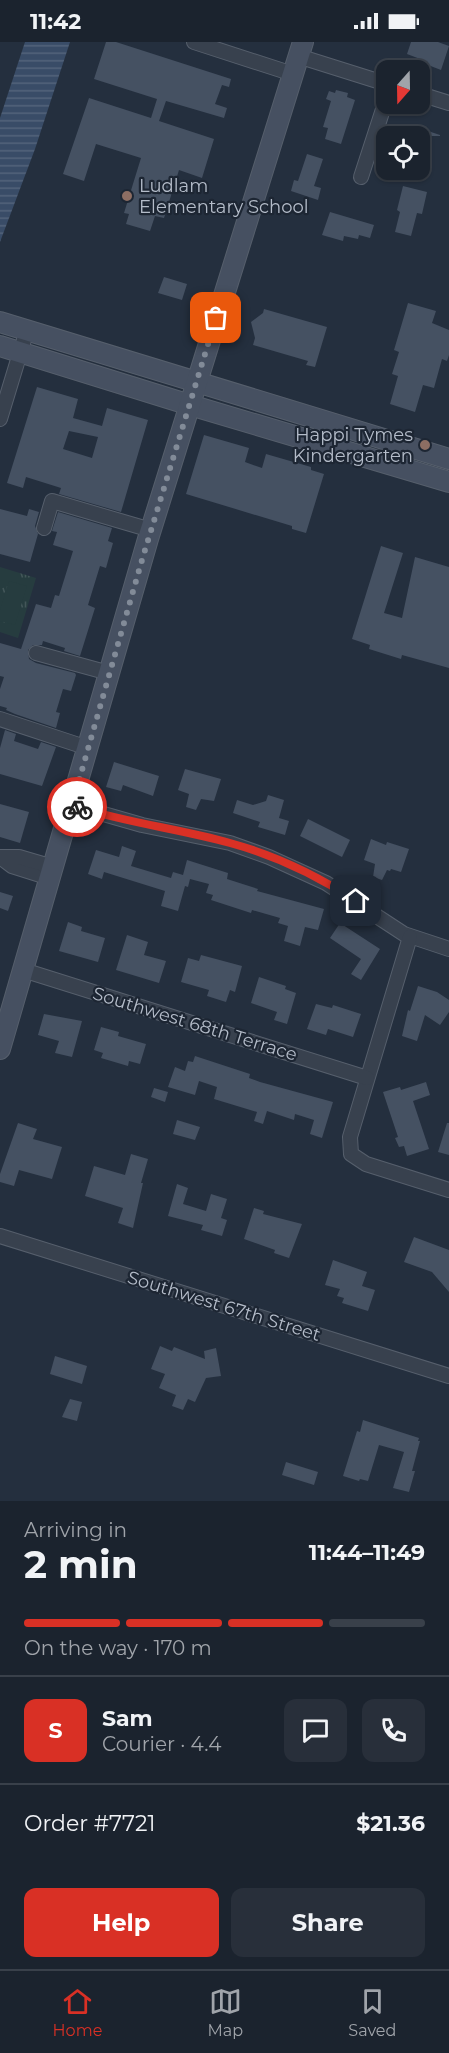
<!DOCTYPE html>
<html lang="en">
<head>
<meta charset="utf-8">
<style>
	body { margin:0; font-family:Montserrat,sans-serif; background:#282f3a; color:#f1f3f6; height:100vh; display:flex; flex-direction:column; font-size:22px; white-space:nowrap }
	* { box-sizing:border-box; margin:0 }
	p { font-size:20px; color:#a0a4aa }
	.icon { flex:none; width:33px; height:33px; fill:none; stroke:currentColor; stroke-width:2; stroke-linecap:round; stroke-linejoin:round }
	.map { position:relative; height:1459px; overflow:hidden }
	.sheet { display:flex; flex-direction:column; background:#1b232e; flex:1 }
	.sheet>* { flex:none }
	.needle { width:39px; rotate:200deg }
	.fabs { position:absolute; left:376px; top:18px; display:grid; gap:12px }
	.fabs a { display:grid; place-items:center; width:54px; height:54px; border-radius:12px; background:#1b232e; box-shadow:0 2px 4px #0004,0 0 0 2px #39404a; font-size:30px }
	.pin { position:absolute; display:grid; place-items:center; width:51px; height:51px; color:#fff; margin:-26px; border-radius:12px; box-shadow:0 3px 9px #0006 }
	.courier { position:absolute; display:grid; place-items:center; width:60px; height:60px; margin:-30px; border:4px solid #d93025; border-radius:50%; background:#fff; color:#222; box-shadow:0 2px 8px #0007 }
	.head em { font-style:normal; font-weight:700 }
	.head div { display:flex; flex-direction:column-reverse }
	.head { display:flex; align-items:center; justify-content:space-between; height:102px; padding:0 24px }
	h1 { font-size:39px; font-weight:700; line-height:45px }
	.bar { display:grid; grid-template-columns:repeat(4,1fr); gap:9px 6px; align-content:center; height:72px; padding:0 24px }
	.bar i { height:8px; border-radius:4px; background:#39404a }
	.bar .selected { background:#d93025 }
	.bar p { grid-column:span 4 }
	.line { display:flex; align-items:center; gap:15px; padding:0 24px; border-top:2px solid #39404a }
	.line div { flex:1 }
	.round { display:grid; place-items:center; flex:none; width:63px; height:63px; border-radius:12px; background:#282f3a }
	.primary-button { display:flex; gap:12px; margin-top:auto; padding:12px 24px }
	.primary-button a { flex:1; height:69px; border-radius:12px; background:#d93025; color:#fff; font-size:24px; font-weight:700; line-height:69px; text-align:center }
	.primary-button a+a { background:#282f3a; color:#f1f3f6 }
	.status { display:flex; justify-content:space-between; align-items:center; height:42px; padding:0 30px; background:#1b232e; direction:ltr }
	.status svg { height:16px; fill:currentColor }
	.dock { display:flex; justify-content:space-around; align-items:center; height:84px; border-top:2px solid #39404a; background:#1b232e; font-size:16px; color:#a0a4aa }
	.dock a { display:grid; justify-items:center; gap:3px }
	.dock .selected { color:#d93025 }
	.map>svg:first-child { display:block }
	.grass { fill:url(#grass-tufts) }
	.pitch { fill:#263c3f }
	.water { fill:url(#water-rules) }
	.building { fill:#455162; fill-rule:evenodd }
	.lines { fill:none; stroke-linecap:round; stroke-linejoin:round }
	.street-casing { stroke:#565f6c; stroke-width:16 }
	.secondary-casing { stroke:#565f6c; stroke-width:22 }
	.street { stroke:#38414e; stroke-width:14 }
	.secondary { stroke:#465061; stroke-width:20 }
	.done { stroke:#828b98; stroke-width:6; stroke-dasharray:0 10.8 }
	.route { stroke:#d93025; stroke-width:8 }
	.education-dot { fill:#8d6e63; stroke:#1d2633; stroke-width:2 }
	.labels { text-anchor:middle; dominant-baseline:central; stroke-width:4.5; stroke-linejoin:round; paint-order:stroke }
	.poi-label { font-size:18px; fill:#b4bcc9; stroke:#1d2633; text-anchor:start }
	.street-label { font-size:18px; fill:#b4bcc9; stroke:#1d2633 }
</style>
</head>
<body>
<div class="status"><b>11:42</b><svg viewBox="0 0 49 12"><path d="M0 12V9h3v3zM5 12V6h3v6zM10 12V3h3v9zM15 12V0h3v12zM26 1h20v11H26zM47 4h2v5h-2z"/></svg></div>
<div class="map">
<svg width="449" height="1459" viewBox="0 0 449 1459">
	<defs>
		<pattern id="grass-tufts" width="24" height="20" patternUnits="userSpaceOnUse" patternTransform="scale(1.5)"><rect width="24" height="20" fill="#263c3f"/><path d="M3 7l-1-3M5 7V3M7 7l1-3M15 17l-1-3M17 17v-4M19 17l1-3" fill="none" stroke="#435659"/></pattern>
		<pattern id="water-rules" width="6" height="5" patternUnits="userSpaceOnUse" patternTransform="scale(1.5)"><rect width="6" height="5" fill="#394c67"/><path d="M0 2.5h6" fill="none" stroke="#53647b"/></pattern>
	</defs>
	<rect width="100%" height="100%" fill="#242f3e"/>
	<polygon class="grass" points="0,525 36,536 18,596 0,590"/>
	<polygon class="pitch" points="9,539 27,544 15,583 0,579 0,568"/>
	<polygon class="water" points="25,0 70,0 35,107 0,200 0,76"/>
	<g class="building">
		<polygon points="106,0 116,0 231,37 229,45 222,43 215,62 227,66 224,76 166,59 159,79 214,97 202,136 179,128 164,176 155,174 150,189 126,182 129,172 124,171 141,116 96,102 84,139 63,132 89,56 151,76 157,57 94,37"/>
		<polygon points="411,0 438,0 449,4 441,28 428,23 428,20 407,12"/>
		<polygon points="336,48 348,51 347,55 355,58 341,102 325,97 328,86 323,85 331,59 326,57 329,49 335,51"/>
		<polygon points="413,84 440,93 440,94 428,94 422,114 420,114 420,94 409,94"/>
		<polygon points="307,112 323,117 314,144 321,146 318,158 291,149 294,138 298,139"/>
		<polygon points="403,144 427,150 422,172 417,171 411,194 395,190 400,170 397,168"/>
		<polygon points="330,170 374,183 370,196 359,193 358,197 344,194 343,199 322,193"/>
		<polygon points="164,235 187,242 182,258 158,251"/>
		<polygon points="408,261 436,269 432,281 449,288 449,313 447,319 442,317 434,346 423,343 415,370 390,362 398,334 392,332 399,310 394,308"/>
		<polygon points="264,267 327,285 315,325 306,323 308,319 253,303 255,296 251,280 263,271"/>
		<path d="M37 345 78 357 73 376 102 384 107 366 148 378 121 470 59 452 61 446 26 435 23 446 7 441ZM69 389 98 395 92 416 63 407Z"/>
		<polygon points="204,393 249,406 245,420 262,426 266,412 311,425 311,428 324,432 306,491 292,487 292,484 186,452"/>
		<polygon points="0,467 27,474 29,467 39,470 35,484 38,492 30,520 0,512"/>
		<polygon points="58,470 112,486 108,499 113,501 106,526 100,524 88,563 95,566 80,614 64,609 65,606 43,599 42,603 33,603 28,608 29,617 36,621 75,631 76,633 71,649 63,647 56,670 60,671 56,686 15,672 6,668 7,666 0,664 0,647 4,635 0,634 0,601 21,607 36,562 51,566 55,553 59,554 73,509 53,503 57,490 52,489"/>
		<polygon points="381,504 403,511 384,571 402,576 415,515 449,525 449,626 402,613 401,617 369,607 370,603 352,597"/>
		<polygon points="5,688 16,692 14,699 38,707 41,700 56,705 42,744 0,732 0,706"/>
		<polygon points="114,720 159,734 153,754 123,743 121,749 106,745"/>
		<polygon points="185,727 221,737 214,759 201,757 196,768 186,765 189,752 178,748"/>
		<polygon points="268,753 284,758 279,776 289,779 285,793 258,785 260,780 233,771 237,758 253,763 266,759"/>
		<polygon points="0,762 29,770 20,801 0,795"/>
		<polygon points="308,777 350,798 342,815 300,794"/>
		<polygon points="371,797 386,803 387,800 409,807 401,830 391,827 390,829 387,828 382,838 373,835 375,822 364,818"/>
		<polygon points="122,804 136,809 131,824 171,836 173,830 183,833 187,818 228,831 227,837 258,847 257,849 324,867 318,888 305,885 300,904 284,899 288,884 278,881 280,876 252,868 251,871 211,858 213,853 206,851 209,842 190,837 188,845 185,844 178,869 161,864 165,849 104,830 102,837 88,832 96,808 119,815"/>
		<polygon points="0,850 13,854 8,869 0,866"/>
		<polygon points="68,880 82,885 81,889 105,896 98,920 59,909"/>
		<polygon points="340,881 380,907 361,938 351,932 361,917 330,896"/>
		<polygon points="127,893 148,900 144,913 166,919 159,941 116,928"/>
		<polygon points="201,913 242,924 235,950 230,948 226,960 207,954 209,948 181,940 188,916 199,919"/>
		<polygon points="259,935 286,944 285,947 296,951 287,982 274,978 277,970 251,961"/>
		<polygon points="418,944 437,950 449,958 449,970 440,983 425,973 417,999 402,994 408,968 410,969"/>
		<polygon points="316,962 332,966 333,963 361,972 353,995 328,987 326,993 307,987"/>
		<polygon points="44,972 82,979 72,1015 55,1011 59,999 38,993"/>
		<polygon points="101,985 119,990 118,994 146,1002 140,1022 129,1019 128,1024 101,1016 103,1011 94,1008"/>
		<polygon points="195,1014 250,1032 249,1036 260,1040 333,1060 322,1096 310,1092 314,1078 295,1072 294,1078 267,1069 263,1082 254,1079 257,1070 214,1057 217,1045 199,1039 195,1053 168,1045 175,1025 185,1029 188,1019 193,1020"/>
		<polygon points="426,1040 430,1053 413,1059 429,1107 407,1114 404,1104 399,1105 395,1096 398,1095 383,1050 400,1045 401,1048"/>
		<polygon points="154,1046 168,1050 165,1060 151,1055"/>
		<polygon points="177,1078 200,1085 195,1098 173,1092"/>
		<polygon points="18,1081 37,1087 33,1097 62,1105 52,1137 19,1128 14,1144 0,1140 0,1132"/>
		<polygon points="447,1081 449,1081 449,1113 438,1110"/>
		<polygon points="131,1112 148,1117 141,1141 143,1141 133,1186 118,1181 123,1166 85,1154 94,1124 125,1133"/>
		<polygon points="177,1142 188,1146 183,1162 206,1169 211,1152 227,1157 221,1176 227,1178 222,1194 201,1188 203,1183 168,1174"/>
		<polygon points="254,1166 264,1169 263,1172 302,1182 289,1216 274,1211 275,1208 244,1197"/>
		<polygon points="414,1195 449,1208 449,1250 432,1230 404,1220"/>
		<polygon points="333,1218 367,1230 362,1244 375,1248 368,1269 342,1261 344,1256 337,1254 340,1247 325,1243"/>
		<polygon points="160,1304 172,1309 174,1305 205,1317 204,1309 216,1306 221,1334 206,1336 195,1360 188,1357 183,1368 172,1364 176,1353 159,1346 165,1332 151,1327"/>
		<polygon points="55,1314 87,1324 82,1342 50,1332"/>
		<polygon points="70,1357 82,1360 77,1379 62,1375"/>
		<polygon points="363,1378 419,1396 418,1399 420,1399 412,1429 415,1429 409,1450 393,1446 404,1410 379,1403 368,1439 360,1437 359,1439 343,1434 357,1389 360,1390"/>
		<polygon points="286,1420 318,1430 314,1443 282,1433"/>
	</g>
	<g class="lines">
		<g class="street-casing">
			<g id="street">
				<polyline points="194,0 293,32"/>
				<polyline points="298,14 387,42"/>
				<polyline points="420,52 449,61"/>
				<polyline points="361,135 387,55"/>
				<polyline points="0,377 27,288"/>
				<polyline points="44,486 52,459 151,488"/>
				<polyline points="36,611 109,631"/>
				<polyline points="0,677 88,706"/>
				<polyline points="72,763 142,783 230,801 269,815 326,841 404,892 449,907"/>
				<polyline points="0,815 12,824 50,836"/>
				<polyline points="0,815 19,815 53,825"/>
				<polyline points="410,895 350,1095 351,1112 366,1122 449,1148"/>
				<polyline points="23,928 367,1036"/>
				<polyline points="0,1194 449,1334"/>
			</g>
		</g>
		<g class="secondary-casing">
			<g id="secondary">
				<polyline points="0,280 449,417"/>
				<polyline points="0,304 190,363 449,440"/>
				<polyline points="0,1007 148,497 303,0"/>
			</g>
		</g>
		<use href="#street" class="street"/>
		<use href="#secondary" class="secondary"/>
	</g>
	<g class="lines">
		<polyline class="done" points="77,765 72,763 142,518 216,276"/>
		<path class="route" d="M77 765C128 781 180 787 230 801 274 813 318 834 356 859"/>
	</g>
	<g class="education-dot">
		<circle cx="127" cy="154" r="6"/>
		<circle cx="425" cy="403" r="6"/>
	</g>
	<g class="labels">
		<g class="poi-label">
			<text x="139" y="144">Ludlam<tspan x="139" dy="21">Elementary School</tspan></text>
			<text x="413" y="393" text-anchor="end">Happi Tymes<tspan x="413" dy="21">Kindergarten</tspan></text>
		</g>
		<g class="street-label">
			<text transform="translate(195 982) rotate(17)">Southwest 68th Terrace</text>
			<text transform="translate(224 1264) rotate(17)">Southwest 67th Street</text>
		</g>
	</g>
</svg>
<div class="fabs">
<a><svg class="needle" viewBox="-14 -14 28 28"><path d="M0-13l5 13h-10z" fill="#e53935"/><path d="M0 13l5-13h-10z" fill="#a0a4aa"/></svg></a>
<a><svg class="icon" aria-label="locate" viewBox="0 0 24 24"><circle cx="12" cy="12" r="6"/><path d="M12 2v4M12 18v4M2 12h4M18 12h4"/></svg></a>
</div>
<div class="pin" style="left:216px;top:276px;background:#ea580c"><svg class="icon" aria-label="bag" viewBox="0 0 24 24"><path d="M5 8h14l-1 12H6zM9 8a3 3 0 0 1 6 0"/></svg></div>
<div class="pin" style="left:356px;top:859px;background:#1f2937"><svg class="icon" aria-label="home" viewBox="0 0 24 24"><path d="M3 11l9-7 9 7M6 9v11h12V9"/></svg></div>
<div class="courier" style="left:77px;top:765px"><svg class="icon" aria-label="bike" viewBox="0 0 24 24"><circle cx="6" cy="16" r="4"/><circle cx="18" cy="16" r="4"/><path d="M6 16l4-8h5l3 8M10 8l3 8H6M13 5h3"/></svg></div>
</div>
<section class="sheet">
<div class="head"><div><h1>2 min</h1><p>Arriving in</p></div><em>11:44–11:49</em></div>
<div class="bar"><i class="selected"></i><i class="selected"></i><i class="selected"></i><i></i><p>On the way · 170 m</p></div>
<div class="line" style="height:108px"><b class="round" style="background:#d93025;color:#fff">S</b><div><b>Sam</b><p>Courier · 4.4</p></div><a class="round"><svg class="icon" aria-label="chat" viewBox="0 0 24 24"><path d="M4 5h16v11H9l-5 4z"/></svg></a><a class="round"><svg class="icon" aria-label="phone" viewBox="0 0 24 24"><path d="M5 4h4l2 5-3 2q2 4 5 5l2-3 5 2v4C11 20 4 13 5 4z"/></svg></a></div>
<div class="line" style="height:78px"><div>Order #7721</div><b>$21.36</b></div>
<div class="primary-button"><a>Help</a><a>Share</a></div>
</section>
<nav class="dock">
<a class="selected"><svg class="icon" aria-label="home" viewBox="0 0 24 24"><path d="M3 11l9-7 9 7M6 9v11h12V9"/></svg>Home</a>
<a><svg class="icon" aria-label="map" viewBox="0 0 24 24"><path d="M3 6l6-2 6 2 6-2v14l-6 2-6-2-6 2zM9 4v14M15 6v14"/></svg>Map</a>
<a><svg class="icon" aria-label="saved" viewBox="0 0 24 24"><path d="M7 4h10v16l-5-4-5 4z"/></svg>Saved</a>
</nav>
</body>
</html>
